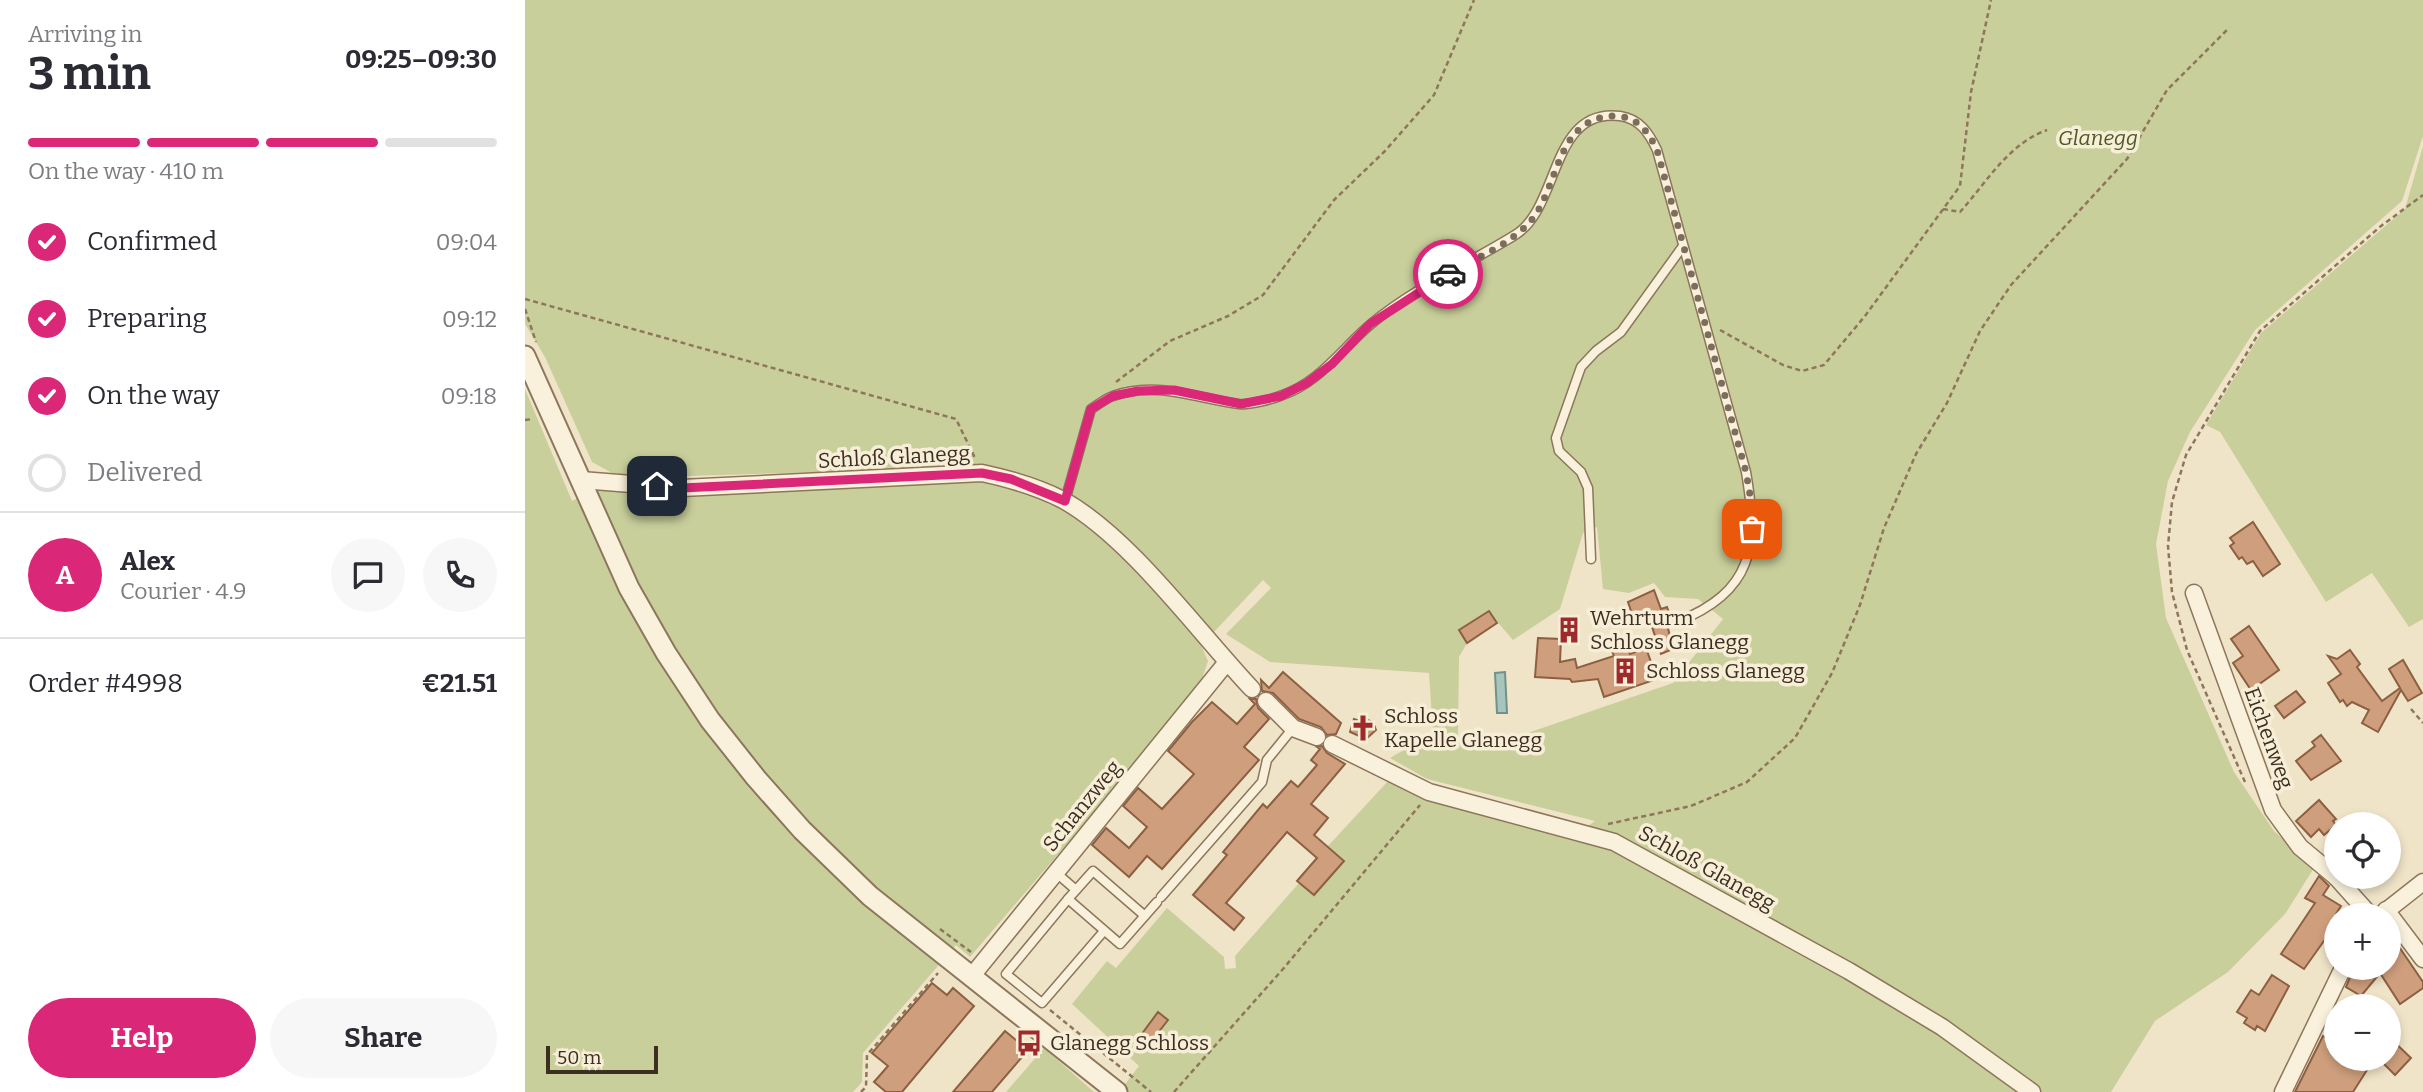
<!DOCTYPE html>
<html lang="en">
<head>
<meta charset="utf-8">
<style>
	body { margin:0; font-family:Bitter,serif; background:#f7f7f7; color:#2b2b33; height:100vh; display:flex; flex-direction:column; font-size:26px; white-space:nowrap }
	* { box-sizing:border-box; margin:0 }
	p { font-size:23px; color:#7c7c81 }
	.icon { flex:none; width:38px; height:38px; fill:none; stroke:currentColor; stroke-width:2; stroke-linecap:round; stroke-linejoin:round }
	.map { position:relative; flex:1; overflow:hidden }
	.panel { display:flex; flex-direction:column; background:#fff; width:525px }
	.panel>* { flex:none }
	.fabs { position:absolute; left:1799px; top:812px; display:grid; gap:14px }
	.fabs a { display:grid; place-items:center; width:77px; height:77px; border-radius:50%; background:#fff; box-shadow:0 4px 10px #0003; font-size:35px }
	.scale { position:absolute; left:21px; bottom:18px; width:112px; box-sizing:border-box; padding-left:7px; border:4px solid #3d2e20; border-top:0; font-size:19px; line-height:24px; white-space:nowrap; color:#3d2e20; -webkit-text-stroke:5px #f7eed8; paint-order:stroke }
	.pin { position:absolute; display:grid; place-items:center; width:60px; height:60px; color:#fff; margin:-30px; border-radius:14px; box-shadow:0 4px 10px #0006 }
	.courier { position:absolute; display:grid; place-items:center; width:70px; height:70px; margin:-35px; border:5px solid #db2777; border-radius:50%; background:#fff; color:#222; box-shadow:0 2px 9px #0007 }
	.headline em { font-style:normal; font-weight:700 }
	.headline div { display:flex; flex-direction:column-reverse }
	.headline { display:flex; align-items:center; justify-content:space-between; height:119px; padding:0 28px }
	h1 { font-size:46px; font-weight:700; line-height:52px }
	.bar { display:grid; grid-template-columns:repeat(4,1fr); gap:10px 7px; align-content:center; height:84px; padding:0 28px }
	.bar i { height:9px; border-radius:5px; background:#e1e1e2 }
	.bar .current { background:#db2777 }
	.bar p { grid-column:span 4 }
	.line { display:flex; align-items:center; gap:18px; padding:0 28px; border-top:2px solid #e1e1e2 }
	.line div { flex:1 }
	.round { display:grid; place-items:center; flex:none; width:74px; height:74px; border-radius:37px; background:#f7f7f7 }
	ol { padding:0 28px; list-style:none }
	li { display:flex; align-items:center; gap:21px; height:77px }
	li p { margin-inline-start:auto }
	li .icon { padding:7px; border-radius:50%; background:#db2777; color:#fff; stroke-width:4 }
	li:last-child { color:#7c7c81 }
	li i { width:38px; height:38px; border:4px solid #e1e1e2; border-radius:50% }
	.primary-button { display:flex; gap:14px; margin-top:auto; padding:14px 28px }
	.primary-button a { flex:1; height:80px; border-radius:42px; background:#db2777; color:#fff; font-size:28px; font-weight:700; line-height:80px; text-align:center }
	.primary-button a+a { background:#f7f7f7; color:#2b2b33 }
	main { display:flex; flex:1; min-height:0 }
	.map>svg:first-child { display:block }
	.green { fill:#c9cf9b; fill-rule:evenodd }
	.water { fill:#a9c4bc; stroke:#6f938a; stroke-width:2 }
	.building { fill:#cf9f7d; stroke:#8d5f41; stroke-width:2 }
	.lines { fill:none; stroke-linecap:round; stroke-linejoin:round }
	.service-casing { stroke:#8d765c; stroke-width:11 }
	.minor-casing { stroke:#8d765c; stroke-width:19 }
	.tertiary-casing { stroke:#8d765c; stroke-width:23 }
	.path { stroke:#8d765c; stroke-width:2.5; stroke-dasharray:5 3.5; stroke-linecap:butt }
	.service { stroke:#faf1dc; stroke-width:8 }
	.minor { stroke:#faf1dc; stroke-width:16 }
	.tertiary { stroke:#faf1dc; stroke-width:19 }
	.done { stroke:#7c6e5b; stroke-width:7; stroke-dasharray:0 12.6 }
	.route { stroke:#db2777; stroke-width:9 }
	.labels { text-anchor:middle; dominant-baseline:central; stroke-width:7; stroke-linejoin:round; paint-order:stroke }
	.park-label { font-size:21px; font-style:italic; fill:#4d5a26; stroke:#f7eed8 }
	.street-label { font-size:21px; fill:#3d2e20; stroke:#f7eed8 }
	.poi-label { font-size:21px; fill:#3d2e20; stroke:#f7eed8; text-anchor:start }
</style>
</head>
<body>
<main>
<section class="panel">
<div class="headline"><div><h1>3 min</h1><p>Arriving in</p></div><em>09:25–09:30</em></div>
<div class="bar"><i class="current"></i><i class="current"></i><i class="current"></i><i></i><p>On the way · 410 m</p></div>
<ol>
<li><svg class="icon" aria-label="check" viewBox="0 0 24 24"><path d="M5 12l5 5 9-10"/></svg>Confirmed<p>09:04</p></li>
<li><svg class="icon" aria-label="check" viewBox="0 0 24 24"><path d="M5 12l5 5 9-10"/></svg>Preparing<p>09:12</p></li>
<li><svg class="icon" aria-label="check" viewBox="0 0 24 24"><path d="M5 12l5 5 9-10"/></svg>On the way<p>09:18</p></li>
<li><i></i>Delivered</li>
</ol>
<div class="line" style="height:126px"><b class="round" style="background:#db2777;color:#fff">A</b><div><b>Alex</b><p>Courier · 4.9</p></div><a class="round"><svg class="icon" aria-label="chat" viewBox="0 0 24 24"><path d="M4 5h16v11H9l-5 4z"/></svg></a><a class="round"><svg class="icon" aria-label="phone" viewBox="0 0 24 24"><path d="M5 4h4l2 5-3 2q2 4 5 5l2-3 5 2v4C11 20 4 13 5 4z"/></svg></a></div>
<div class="line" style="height:91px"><div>Order #4998</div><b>€21.51</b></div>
<div class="primary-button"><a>Help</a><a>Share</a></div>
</section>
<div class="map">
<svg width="1898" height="1092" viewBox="0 0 1898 1092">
	<rect width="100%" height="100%" fill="#f0e4c8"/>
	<g class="green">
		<path d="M0 0H1898V136L1877 201 1730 330 1665 432 1643 481 1631 544 1641 618 1709 772 1749 831 1789 868 1760 914 1703 972 1630 1021 1586 1092H594L614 1066 547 1004 582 961 591 968 642 908 699 957 700 969 711 968 710 956 774 883 789 895 819 861 803 846 863 781 1046 838 1070 821 902 779 865 758 908 733 904 673 745 662 701 634 746 588 738 580 687 634 593 535 457 467 96 478 67 462 20 357 0 324ZM1072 527 1078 589 1104 593 1129 583 1140 597 1173 599 1198 619 1148 683 968 745 933 741 934 657 942 643 934 630 963 611 988 640 1035 609 1058 533Z"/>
		<polygon points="1898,146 1898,619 1884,627 1847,573 1801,602 1695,432 1681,425 1736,333 1880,209"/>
		<polygon points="0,389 47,501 76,487 112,493 454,479 493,487 544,512 589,548 668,627 683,661 673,691 445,957 431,945 338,1053 337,1082 328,1092 0,1092"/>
		<polygon points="519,1048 569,1092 481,1092"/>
	</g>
	<polygon class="water" points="980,672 982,713 972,713 970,673"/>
	<g class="building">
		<polygon points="1728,522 1755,564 1738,576 1728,561 1722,564 1717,557 1714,559 1705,546 1709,543 1705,538"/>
		<polygon points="1129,590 1136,609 1142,607 1146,619 1142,624 1148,649 1136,654 1123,615 1109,620 1103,602"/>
		<polygon points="964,611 972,623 942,643 934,630"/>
		<polygon points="1724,626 1754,670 1726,690 1708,663 1718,656 1706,639"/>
		<polygon points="1013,638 1036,639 1035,662 1050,659 1052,668 1089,656 1087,651 1102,646 1105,654 1121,648 1132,679 1079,697 1073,679 1047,682 1045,679 1010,677"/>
		<polygon points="1825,650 1835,664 1832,667 1857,701 1875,688 1864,669 1878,660 1897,693 1883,701 1876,690 1853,732 1837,723 1844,710 1827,702 1822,706 1818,700 1815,702 1803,683 1816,674 1803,656 1812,659"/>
		<polygon points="758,672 816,723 811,734 802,735 796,727 774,719 748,693 737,691 736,680 744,688"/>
		<polygon points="1771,691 1780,702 1759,718 1750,706"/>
		<polygon points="725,699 731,699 733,708 744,719 719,747 734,760 637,869 622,856 604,877 567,845 581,828 604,848 622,827 598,806 613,788 637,809 669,774 643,751 667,722 687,702 712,724 730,704"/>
		<polygon points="837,718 848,722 851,730 841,739 825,732 829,719 835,721"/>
		<polygon points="1796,735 1816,761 1786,780 1771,761 1790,746 1787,742"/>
		<polygon points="797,746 802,753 820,764 786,804 803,818 789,835 819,861 789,895 772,881 792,858 762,832 701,903 719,918 709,930 668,895 702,855 698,852 738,804 742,808 766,781 773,787 792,765 786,760 795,749 792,747"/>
		<polygon points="1794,800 1811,819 1808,821 1811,825 1799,835 1794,829 1786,837 1771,821"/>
		<polygon points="1794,876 1804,886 1798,895 1816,906 1811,914 1811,924 1779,969 1756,954 1790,903 1780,898"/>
		<polygon points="1864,932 1898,982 1898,988 1875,1004 1855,973 1836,996 1821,987 1828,970 1864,968"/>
		<polygon points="1747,975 1764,986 1740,1031 1732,1026 1730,1030 1719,1023 1722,1018 1712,1012 1726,990 1734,995"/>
		<polygon points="407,983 422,995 428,988 449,1006 377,1092 361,1092 349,1082 363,1066 347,1053"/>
		<polygon points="633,1012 643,1020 625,1043 616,1035"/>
		<polygon points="480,1031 503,1050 467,1092 428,1092"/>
		<polygon points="1798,1036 1811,1044 1811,1059 1849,1059 1828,1092 1770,1092"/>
		<polygon points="1864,1037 1886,1058 1870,1075 1854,1059 1864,1059"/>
	</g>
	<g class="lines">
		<g class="service-casing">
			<g id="service">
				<path d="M540 501 566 409C573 405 581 398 588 396 631 380 672 399 714 404 725 405 744 400 755 396 795 383 816 349 846 324 889 288 943 264 990 235 1035 208 1025 107 1095 116 1115 119 1124 133 1132 150L1221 472C1234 547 1228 592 1152 622"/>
				<polyline points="1066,559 1063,488 1056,472 1034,451 1031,438 1056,367 1071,351 1096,332 1158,246"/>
				<polyline points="536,877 551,890"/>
				<polyline points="636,897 737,782 742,760 768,728"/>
				<polyline points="543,899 481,974 517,1003 579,931"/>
				<polyline points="620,916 568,871 543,899 595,944 632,902"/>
			</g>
		</g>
		<g class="minor-casing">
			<g id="minor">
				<path d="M56 480 157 488 457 473C485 479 513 487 538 500 606 538 673 632 727 689"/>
				<polyline points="1669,593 1748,810 1775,847 1811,877"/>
				<polyline points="741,701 768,728 792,737"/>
				<polyline points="807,744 904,792 1089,842 1324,971 1417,1027 1507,1092"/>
				<polyline points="1811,877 1845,915"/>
				<polyline points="1861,910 1898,959"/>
				<polyline points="1856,915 1898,882"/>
				<polyline points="446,977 702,662"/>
				<polyline points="1758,1092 1818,968"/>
			</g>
		</g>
		<g class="tertiary-casing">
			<polyline id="tertiary" points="0,356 104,588 141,653 185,720 231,778 277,830 345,896 592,1092"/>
		</g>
		<g class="path">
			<path d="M1418 209 1435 212C1462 182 1483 144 1522 130"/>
			<polyline points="0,299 431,419 450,458"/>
			<polyline points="0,309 11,342"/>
			<polyline points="1195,330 1258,365 1277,371 1299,365 1340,316 1435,186 1446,92 1466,0"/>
			<polyline points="591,382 645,341 703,316 738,295 809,200 860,151 909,95 949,0"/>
			<polyline points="0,420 8,419"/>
			<polyline points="1886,709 1898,723"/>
			<polyline points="1720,782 1662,650 1647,592 1643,546 1647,502 1661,455 1735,331 1856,226 1898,195"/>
			<polyline points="1083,824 1166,806 1222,782 1270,738 1307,673 1335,605 1359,528 1391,454 1422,403 1455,331 1486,285 1602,159 1642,90 1702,30"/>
			<polyline points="415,929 446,952"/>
			<polyline points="525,1010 626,1092"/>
			<polyline points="336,1092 341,1087 342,1055 413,973"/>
			<polyline points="649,1092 758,969 895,805"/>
		</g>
		<use href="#service" class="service"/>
		<use href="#minor" class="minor"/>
		<use href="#tertiary" class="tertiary"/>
	</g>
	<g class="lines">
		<path class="done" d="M923 274C949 259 984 245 1004 223 1035 189 1029 118 1089 116 1112 116 1123 131 1132 150L1221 472 1228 512 1227 529"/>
		<polyline class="route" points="132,486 157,488 457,473 486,479 540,501 566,409 588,396 613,391 649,390 716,404 756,396 782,383 807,364 845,324 923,274"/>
	</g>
	<defs>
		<g id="building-bare" transform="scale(2.1)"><path d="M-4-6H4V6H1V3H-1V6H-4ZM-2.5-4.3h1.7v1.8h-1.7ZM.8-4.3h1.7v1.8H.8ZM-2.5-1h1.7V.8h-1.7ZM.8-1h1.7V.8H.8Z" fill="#9e2a2b" stroke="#f7eed8" stroke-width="2.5" paint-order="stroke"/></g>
		<g id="church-bare" transform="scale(2.1)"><path d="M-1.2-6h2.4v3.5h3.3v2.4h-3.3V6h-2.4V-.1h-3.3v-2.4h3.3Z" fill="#9e2a2b" stroke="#f7eed8" stroke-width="2.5" paint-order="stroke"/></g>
		<g id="bus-bare" transform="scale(2.1)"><path d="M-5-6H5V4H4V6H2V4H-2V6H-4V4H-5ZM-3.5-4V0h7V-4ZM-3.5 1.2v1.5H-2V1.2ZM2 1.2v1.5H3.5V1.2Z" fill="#9e2a2b" stroke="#f7eed8" stroke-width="2.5" paint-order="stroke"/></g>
	</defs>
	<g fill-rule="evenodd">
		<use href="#building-bare" x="1044" y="630"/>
		<use href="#building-bare" x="1100" y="671"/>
		<use href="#church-bare" x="838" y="728"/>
		<use href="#bus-bare" x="504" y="1043"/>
	</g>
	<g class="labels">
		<g class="park-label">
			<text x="1573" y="138">Glanegg</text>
		</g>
		<g class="street-label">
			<text transform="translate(369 457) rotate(-3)">Schloß Glanegg</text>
			<text transform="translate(1744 738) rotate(70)">Eichenweg</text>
			<text transform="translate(557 806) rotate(-51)">Schanzweg</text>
			<text transform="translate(1182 868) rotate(29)">Schloß Glanegg</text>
		</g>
		<g class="poi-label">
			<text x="1065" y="618">Wehrturm<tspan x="1065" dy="24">Schloss Glanegg</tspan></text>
			<text x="1121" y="671">Schloss Glanegg</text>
			<text x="859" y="716">Schloss<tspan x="859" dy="24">Kapelle Glanegg</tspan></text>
			<text x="525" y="1043">Glanegg Schloss</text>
		</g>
	</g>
</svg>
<div class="fabs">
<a><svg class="icon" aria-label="locate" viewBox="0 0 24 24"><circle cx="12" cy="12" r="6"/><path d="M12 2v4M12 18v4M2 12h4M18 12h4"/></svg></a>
<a>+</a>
<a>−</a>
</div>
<div class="scale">50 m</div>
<div class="pin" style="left:1227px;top:529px;background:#ea580c"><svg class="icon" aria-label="bag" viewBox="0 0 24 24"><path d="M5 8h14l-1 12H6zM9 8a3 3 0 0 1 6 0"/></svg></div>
<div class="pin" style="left:132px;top:486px;background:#1f2937"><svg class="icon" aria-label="home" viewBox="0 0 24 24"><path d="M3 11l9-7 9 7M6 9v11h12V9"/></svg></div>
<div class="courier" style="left:923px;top:274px"><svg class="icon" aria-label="car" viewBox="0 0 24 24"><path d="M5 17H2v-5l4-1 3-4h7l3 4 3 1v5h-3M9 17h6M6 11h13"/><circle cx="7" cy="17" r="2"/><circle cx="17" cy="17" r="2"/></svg></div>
</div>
</main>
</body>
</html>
